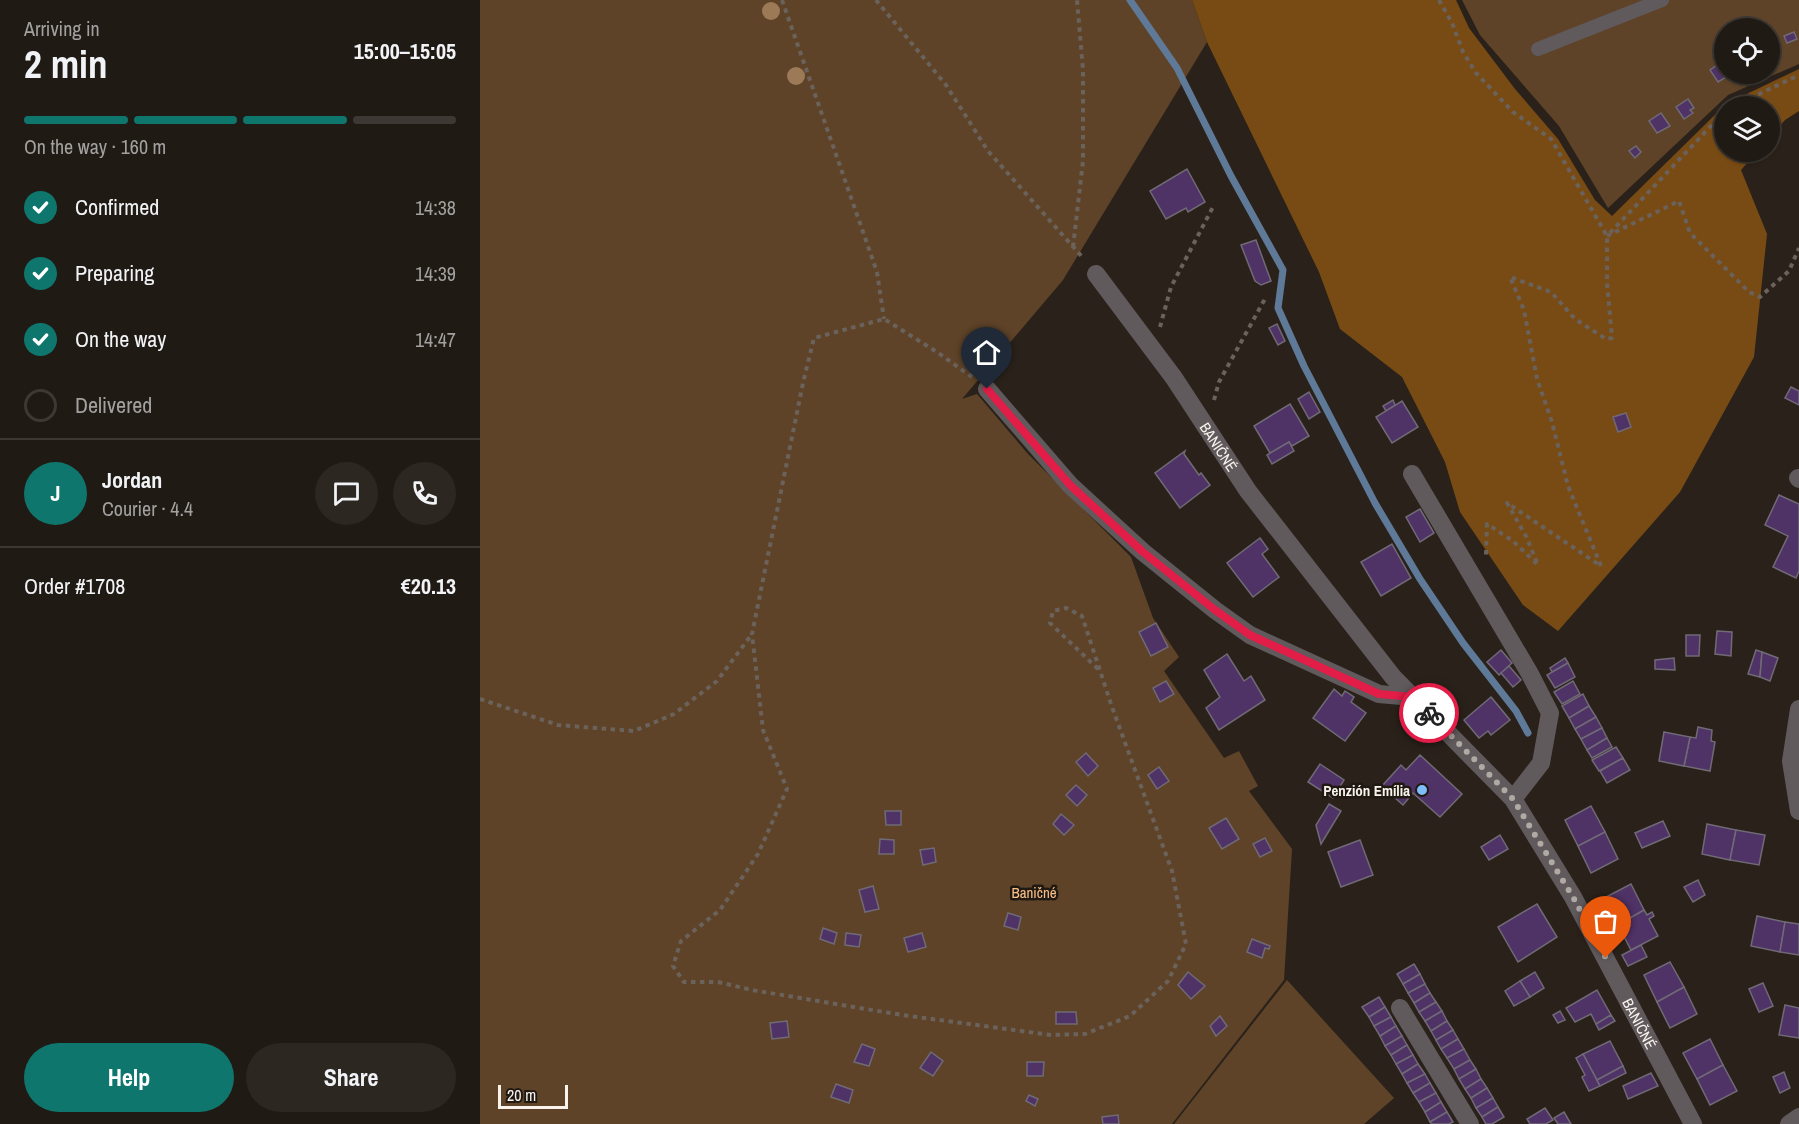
<!DOCTYPE html>
<html lang="en">
<head>
<meta charset="utf-8">
<style>
	body { margin:0; font-family:"Archivo Narrow",sans-serif; background:#2d2722; color:#f1f3f6; height:100vh; display:flex; flex-direction:column; font-size:22px; white-space:nowrap }
	* { box-sizing:border-box; margin:0 }
	p { font-size:20px; color:#a2a1a0 }
	.icon { flex:none; width:33px; height:33px; fill:none; stroke:currentColor; stroke-width:2; stroke-linecap:round; stroke-linejoin:round }
	.map { position:relative; flex:1; overflow:hidden }
	.sheet { display:flex; flex-direction:column; background:#201a14; width:480px }
	.sheet>* { flex:none }
	.fabs { position:absolute; left:1234px; top:18px; display:grid; gap:12px }
	.fabs a { display:grid; place-items:center; width:66px; height:66px; border-radius:50%; background:#201a14; box-shadow:0 2px 4px #0004,0 0 0 2px #3d3834; font-size:30px }
	.scale { position:absolute; left:18px; bottom:15px; width:70px; box-sizing:border-box; padding-left:6px; border:3px solid #f9f3ee; border-top:0; font-size:16px; line-height:21px; white-space:nowrap; color:#f9f3ee; -webkit-text-stroke:4px #201911; paint-order:stroke }
	.pin { position:absolute; display:grid; place-items:center; width:51px; height:51px; color:#fff; margin:-62px -26px; border-radius:50% 50% 50% 0; rotate:-45deg; box-shadow:0 0 6px #0007 }
	.pin .icon { rotate:45deg }
	.courier { position:absolute; display:grid; place-items:center; width:60px; height:60px; margin:-30px; border:4px solid #e11d48; border-radius:50%; background:#fff; color:#222; box-shadow:0 2px 8px #0007 }
	.head em { font-style:normal; font-weight:800 }
	.head div { display:flex; flex-direction:column-reverse }
	.head { display:flex; align-items:center; justify-content:space-between; height:102px; padding:0 24px }
	h1 { font-size:39px; font-weight:800; line-height:45px }
	.bar { display:grid; grid-template-columns:repeat(4,1fr); gap:9px 6px; align-content:center; height:72px; padding:0 24px }
	.bar i { height:8px; border-radius:4px; background:#3d3834 }
	.bar .current { background:#0f766e }
	.bar p { grid-column:span 4 }
	.line { display:flex; align-items:center; gap:15px; padding:0 24px; border-top:2px solid #3d3834 }
	.line div { flex:1 }
	.round { display:grid; place-items:center; flex:none; width:63px; height:63px; border-radius:32px; background:#2d2722 }
	ol { padding:0 24px; list-style:none }
	li { display:flex; align-items:center; gap:18px; height:66px }
	li p { margin-inline-start:auto }
	li .icon { padding:6px; border-radius:50%; background:#0f766e; color:#fff; stroke-width:4 }
	li:last-child { color:#a2a1a0 }
	li i { width:33px; height:33px; border:3px solid #3d3834; border-radius:50% }
	.button { display:flex; gap:12px; margin-top:auto; padding:12px 24px }
	.button a { flex:1; height:69px; border-radius:36px; background:#0f766e; color:#fff; font-size:24px; font-weight:800; line-height:69px; text-align:center }
	.button a+a { background:#2d2722; color:#f1f3f6 }
	main { display:flex; flex:1; min-height:0 }
	.map>svg:first-child { display:block }
	.green { fill:#5e4328; fill-rule:evenodd }
	.forest { fill:#794b14 }
	.lines { fill:none; stroke-linecap:round; stroke-linejoin:round }
	.stream { stroke:#5f7a99; stroke-width:7 }
	.building { fill:#4f3266; stroke:#706a76; stroke-width:1.5 }
	.path { stroke:#6a625b; stroke-width:4; stroke-dasharray:4.5 4.5; stroke-linecap:butt }
	.lane { stroke:#605a5d; stroke-width:14 }
	.street { stroke:#605a5d; stroke-width:18 }
	.tree { fill:#9c7957 }
	.done { stroke:#b1aaa4; stroke-width:6; stroke-dasharray:0 10.8 }
	.route { stroke:#e11d48; stroke-width:8 }
	.poi-dot { fill:#7fbdfa; stroke:#201911; stroke-width:2 }
	.labels { text-anchor:middle; dominant-baseline:central; stroke-width:5; stroke-linejoin:round; paint-order:stroke }
	.street-label { font-size:15px; fill:#f9f3ee; stroke:#201911 }
	.poi-label { font-size:15px; font-weight:bold; fill:#f9f3ee; stroke:#201911; text-anchor:end }
	.park-label { font-size:15px; fill:#fac189; stroke:#201911 }
</style>
</head>
<body>
<main>
<section class="sheet">
<div class="head"><div><h1>2 min</h1><p>Arriving in</p></div><em>15:00–15:05</em></div>
<div class="bar"><i class="current"></i><i class="current"></i><i class="current"></i><i></i><p>On the way · 160 m</p></div>
<ol>
<li><svg class="icon" aria-label="check" viewBox="0 0 24 24"><path d="M5 12l5 5 9-10"/></svg>Confirmed<p>14:38</p></li>
<li><svg class="icon" aria-label="check" viewBox="0 0 24 24"><path d="M5 12l5 5 9-10"/></svg>Preparing<p>14:39</p></li>
<li><svg class="icon" aria-label="check" viewBox="0 0 24 24"><path d="M5 12l5 5 9-10"/></svg>On the way<p>14:47</p></li>
<li><i></i>Delivered</li>
</ol>
<div class="line" style="height:108px"><b class="round" style="background:#0f766e;color:#fff">J</b><div><b>Jordan</b><p>Courier · 4.4</p></div><a class="round"><svg class="icon" aria-label="chat" viewBox="0 0 24 24"><path d="M4 5h16v11H9l-5 4z"/></svg></a><a class="round"><svg class="icon" aria-label="phone" viewBox="0 0 24 24"><path d="M5 4h4l2 5-3 2q2 4 5 5l2-3 5 2v4C11 20 4 13 5 4z"/></svg></a></div>
<div class="line" style="height:78px"><div>Order #1708</div><b>€20.13</b></div>
<div class="button"><a>Help</a><a>Share</a></div>
</section>
<div class="map">
<svg width="1319" height="1124" viewBox="0 0 1319 1124">
	<rect width="100%" height="100%" fill="#2a221a"/>
	<g class="green">
		<polygon points="0,0 712,0 727,42 583,280 482,399 497,394 548,454 651,557 673,618 699,657 684,671 744,758 759,751 778,786 769,791 812,849 804,980 692,1124 0,1124"/>
		<path d="M982 0H1319V64L1248 95 1128 208 1079 126 1000 35ZM1245 28H1290V74H1245Z"/>
		<polygon points="807,980 914,1098 884,1124 694,1124"/>
	</g>
	<polygon class="forest" points="712,0 976,0 989,28 1035,89 1078,139 1115,200 1132,216 1246,104 1319,69 1319,111 1305,120 1290,137 1290,106 1245,106 1245,152 1277,152 1261,170 1287,234 1274,357 1200,492 1078,631 1043,605 980,512 965,462 922,377 860,329 839,272 727,42"/>
	<g class="lines">
		<polyline class="stream" points="650,0 697,68 751,176 803,270 798,308 824,366 895,503 940,579 983,643 1036,711 1048,733"/>
	</g>
	<g class="building">
		<polygon points="1314,32 1317,39 1307,43 1304,36"/>
		<polygon points="1242,62 1245,65 1245,74 1251,74 1238,82 1230,70"/>
		<polygon points="1208,99 1214,108 1210,110 1213,113 1204,119 1196,107"/>
		<polygon points="1181,113 1190,126 1177,133 1169,121"/>
		<polygon points="1156,146 1161,152 1155,158 1149,151"/>
		<polygon points="707,169 725,202 708,212 706,208 686,219 670,191"/>
		<polygon points="776,240 791,281 781,285 775,281 761,245"/>
		<polygon points="797,324 805,341 798,345 789,328"/>
		<polygon points="1311,387 1319,391 1319,405 1305,398"/>
		<polygon points="829,392 840,412 829,419 818,399"/>
		<polygon points="913,400 915,405 906,411 903,406"/>
		<polygon points="922,401 938,427 912,443 896,417"/>
		<polygon points="810,404 829,436 812,446 809,442 790,453 774,426"/>
		<polygon points="1146,413 1151,427 1138,432 1133,417"/>
		<polygon points="809,442 814,451 792,464 787,455"/>
		<polygon points="705,451 704,454 719,475 721,473 730,485 700,508 675,473"/>
		<polygon points="1299,495 1319,504 1319,571 1316,578 1293,567 1308,536 1285,525"/>
		<polygon points="940,509 954,533 940,542 926,517"/>
		<polygon points="780,538 788,549 782,554 799,577 773,597 747,563"/>
		<polygon points="912,544 931,578 901,596 881,562"/>
		<polygon points="676,623 688,647 671,656 659,632"/>
		<polygon points="1237,631 1252,632 1251,656 1235,654"/>
		<polygon points="1206,635 1220,635 1219,656 1206,656"/>
		<polygon points="1021,650 1032,663 1019,675 1007,662"/>
		<polygon points="1276,650 1282,652 1280,677 1268,674"/>
		<polygon points="1282,652 1298,658 1290,681 1280,677"/>
		<polygon points="747,654 764,681 771,676 785,700 739,730 726,708 740,697 724,670"/>
		<polygon points="1085,658 1088,663 1072,672 1070,668"/>
		<polygon points="1194,658 1195,670 1175,669 1175,660"/>
		<polygon points="1088,663 1095,677 1075,688 1067,675"/>
		<polygon points="1029,666 1041,680 1033,687 1021,673"/>
		<polygon points="686,681 694,694 680,702 673,688"/>
		<polygon points="1093,681 1100,694 1082,704 1074,692"/>
		<polygon points="854,689 862,696 865,691 874,697 871,702 886,713 865,741 833,718"/>
		<polygon points="1103,694 1109,706 1089,718 1082,706"/>
		<polygon points="1011,697 1030,720 1011,735 1008,731 999,738 984,720"/>
		<polygon points="1109,706 1116,717 1095,729 1089,718"/>
		<polygon points="1116,717 1122,728 1101,739 1095,729"/>
		<polygon points="1218,727 1232,730 1231,741 1235,742 1230,771 1204,766 1210,737 1216,738"/>
		<polygon points="1122,728 1127,738 1107,750 1101,739"/>
		<polygon points="1184,732 1210,737 1204,766 1179,761"/>
		<polygon points="1127,738 1132,747 1112,758 1107,750"/>
		<polygon points="1136,747 1143,758 1119,771 1112,760"/>
		<polygon points="606,753 618,766 608,776 596,762"/>
		<polygon points="940,755 982,794 960,817 933,793 923,805 902,786 921,765 926,770"/>
		<polygon points="1143,758 1150,770 1127,783 1120,771"/>
		<polygon points="840,764 864,780 853,798 828,782"/>
		<polygon points="679,767 689,781 677,789 668,775"/>
		<polygon points="596,785 607,795 597,806 586,795"/>
		<polygon points="849,804 861,811 841,844 836,825"/>
		<polygon points="1111,806 1125,832 1098,846 1085,820"/>
		<polygon points="405,811 421,811 421,825 406,825"/>
		<polygon points="581,814 594,825 584,835 573,824"/>
		<polygon points="746,818 759,839 742,849 729,828"/>
		<polygon points="1183,821 1190,836 1162,848 1155,833"/>
		<polygon points="1227,824 1256,830 1250,860 1222,854"/>
		<polygon points="1256,830 1285,835 1279,865 1250,860"/>
		<polygon points="1125,832 1138,859 1111,873 1098,846"/>
		<polygon points="1020,835 1028,849 1009,860 1001,847"/>
		<polygon points="785,838 792,851 780,857 773,844"/>
		<polygon points="400,839 414,840 414,854 399,854"/>
		<polygon points="880,840 893,875 861,887 848,852"/>
		<polygon points="454,848 456,862 443,865 440,850"/>
		<polygon points="1218,880 1225,895 1213,902 1204,887"/>
		<polygon points="1151,884 1164,910 1138,925 1124,898"/>
		<polygon points="393,886 399,909 385,912 379,890"/>
		<polygon points="1057,904 1077,937 1038,962 1018,927"/>
		<polygon points="1164,910 1167,915 1172,912 1174,916 1169,919 1178,936 1151,950 1138,925"/>
		<polygon points="528,913 541,917 538,930 524,926"/>
		<polygon points="1277,916 1305,922 1300,952 1271,946"/>
		<polygon points="1305,922 1319,924 1319,955 1300,952"/>
		<polygon points="343,928 357,933 354,944 340,939"/>
		<polygon points="366,933 381,935 379,947 365,945"/>
		<polygon points="442,933 446,947 428,952 424,938"/>
		<polygon points="772,939 790,946 789,949 785,948 782,958 767,952"/>
		<polygon points="1161,945 1167,957 1148,966 1142,955"/>
		<polygon points="1190,962 1204,987 1177,1002 1164,975"/>
		<polygon points="934,964 940,974 923,984 917,974"/>
		<polygon points="708,972 725,986 711,999 698,985"/>
		<polygon points="1055,972 1064,988 1050,997 1040,981"/>
		<polygon points="940,974 945,984 928,993 923,984"/>
		<polygon points="1040,981 1050,997 1034,1006 1025,991"/>
		<polygon points="1283,983 1293,1006 1279,1012 1269,989"/>
		<polygon points="945,984 950,993 934,1003 928,993"/>
		<polygon points="1204,987 1217,1014 1190,1028 1177,1002"/>
		<polygon points="1117,990 1131,1015 1116,1024 1111,1014 1095,1022 1086,1008"/>
		<polygon points="950,993 956,1002 939,1012 934,1003"/>
		<polygon points="899,997 905,1007 889,1017 882,1007"/>
		<polygon points="956,1002 962,1011 945,1021 939,1012"/>
		<polygon points="1305,1005 1319,1008 1319,1038 1299,1035"/>
		<polygon points="905,1007 911,1017 894,1026 889,1017"/>
		<polygon points="962,1011 967,1021 951,1031 945,1021"/>
		<polygon points="1080,1011 1085,1020 1078,1023 1073,1015"/>
		<polygon points="576,1012 596,1012 597,1024 576,1024"/>
		<polygon points="1131,1015 1135,1021 1119,1030 1116,1024"/>
		<polygon points="740,1016 747,1026 736,1036 730,1026"/>
		<polygon points="911,1017 916,1026 900,1036 894,1026"/>
		<polygon points="307,1021 309,1037 292,1039 290,1023"/>
		<polygon points="967,1021 973,1030 956,1040 951,1031"/>
		<polygon points="916,1026 922,1036 905,1046 900,1036"/>
		<polygon points="973,1030 978,1039 961,1049 956,1040"/>
		<polygon points="922,1036 927,1045 911,1055 905,1046"/>
		<polygon points="978,1039 984,1049 967,1058 961,1049"/>
		<polygon points="1230,1039 1243,1065 1217,1079 1203,1053"/>
		<polygon points="1130,1041 1143,1066 1117,1080 1103,1054"/>
		<polygon points="382,1044 395,1049 389,1066 374,1062"/>
		<polygon points="927,1045 933,1055 916,1064 911,1055"/>
		<polygon points="984,1049 990,1060 974,1069 967,1058"/>
		<polygon points="451,1052 463,1061 453,1076 440,1068"/>
		<polygon points="1103,1054 1120,1086 1109,1091 1102,1077 1105,1075 1096,1058"/>
		<polygon points="933,1055 938,1064 922,1074 916,1064"/>
		<polygon points="990,1060 996,1069 979,1079 974,1069"/>
		<polygon points="547,1062 564,1062 563,1076 547,1076"/>
		<polygon points="938,1064 945,1074 927,1083 922,1074"/>
		<polygon points="1243,1065 1257,1091 1230,1105 1217,1079"/>
		<polygon points="1143,1066 1146,1073 1120,1086 1117,1080"/>
		<polygon points="996,1069 1001,1079 985,1089 979,1079"/>
		<polygon points="1304,1072 1310,1088 1300,1093 1293,1077"/>
		<polygon points="1171,1073 1178,1086 1148,1099 1143,1086"/>
		<polygon points="945,1074 950,1083 933,1093 927,1083"/>
		<polygon points="1001,1079 1007,1088 991,1098 985,1089"/>
		<polygon points="950,1083 956,1093 939,1102 933,1093"/>
		<polygon points="356,1084 373,1090 369,1103 351,1097"/>
		<polygon points="1007,1088 1013,1098 996,1108 991,1098"/>
		<polygon points="956,1093 961,1102 945,1112 939,1102"/>
		<polygon points="549,1095 558,1099 555,1106 546,1101"/>
		<polygon points="1013,1098 1018,1107 1002,1117 996,1108"/>
		<polygon points="961,1102 967,1112 950,1122 945,1112"/>
		<polygon points="1018,1107 1024,1117 1012,1124 1006,1124 1002,1117"/>
		<polygon points="1065,1108 1073,1120 1066,1124 1050,1124 1047,1119"/>
		<polygon points="967,1112 973,1122 969,1124 952,1124 950,1122"/>
		<polygon points="1084,1112 1091,1124 1078,1124 1074,1118"/>
		<polygon points="638,1115 639,1124 623,1124 622,1117"/>
	</g>
	<g class="lines">
		<g class="path">
			<polyline points="302,0 397,272 404,319"/>
			<polyline points="396,0 466,85 508,151 604,259"/>
			<polyline points="959,0 972,23 983,52 996,73 1033,112 1071,139 1127,236 1127,283 1132,338 1126,339 1095,319 1071,292 1030,277 1044,310 1057,379 1072,422 1088,486 1121,566 1027,503 1046,536 1058,565 1033,541 1007,524 1006,555"/>
			<polyline points="1254,106 1319,75"/>
			<polyline points="1130,233 1245,111"/>
			<polyline points="1127,236 1199,201 1210,233 1269,292 1280,297 1309,271 1319,248"/>
			<polyline points="593,247 603,161 603,70 597,0"/>
			<polyline points="680,327 691,287 734,205"/>
			<polyline points="492,377 457,352 404,319 334,338 323,383 272,634 283,730 307,789 278,854 240,910 201,941 193,966 204,982 238,982 272,990 422,1015 571,1035 605,1034 650,1016 688,981 706,944 692,871 632,707 602,616 586,608 573,611 570,623 620,671"/>
			<polyline points="734,400 739,382 786,297"/>
			<polyline points="0,699 78,725 154,731 194,714 237,681 272,634"/>
		</g>
		<polyline class="lane" points="1058,49 1182,0"/>
		<g class="street">
			<path id="s1" d="M616 274 694 378 768 491 913 677 1033 799 1093 897 1213 1124"/>
			<polyline points="507,389 590,485 663,552 735,610 770,635 899,694 933,697"/>
			<polyline points="932,474 1050,674 1070,713 1061,763 1033,799"/>
			<polyline points="1318,478 1319,479"/>
			<polyline points="1319,709 1311,761 1319,811"/>
			<polyline points="920,1008 990,1124"/>
			<polyline points="1309,1124 1319,1117"/>
		</g>
	</g>
	<g class="tree">
		<circle cx="291" cy="11" r="9"/>
		<circle cx="316" cy="76" r="9"/>
	</g>
	<g class="lines">
		<polyline class="done" points="949,713 1033,799 1093,897 1126,958"/>
		<polyline class="route" points="507,389 590,485 663,552 735,610 770,635 899,694 933,697 949,713"/>
	</g>
	<circle class="poi-dot" cx="942" cy="790" r="6"/>
	<g class="labels">
		<g class="street-label">
			<text stroke="none"><textPath href="#s1" startOffset="212">BANIČNÉ</textPath></text>
			<text stroke="none"><textPath href="#s1" startOffset="930">BANIČNÉ</textPath></text>
		</g>
		<g class="poi-label">
			<text x="930" y="790">Penzión Emília</text>
		</g>
		<g class="park-label">
			<text x="554" y="892">Baničné</text>
		</g>
	</g>
</svg>
<div class="fabs">
<a><svg class="icon" aria-label="locate" viewBox="0 0 24 24"><circle cx="12" cy="12" r="6"/><path d="M12 2v4M12 18v4M2 12h4M18 12h4"/></svg></a>
<a><svg class="icon" aria-label="layers" viewBox="0 0 24 24"><path d="M12 4l9 5-9 5-9-5zM3 14l9 5 9-5"/></svg></a>
</div>
<div class="scale">20 m</div>
<div class="pin" style="left:1126px;top:958px;background:#ea580c"><svg class="icon" aria-label="bag" viewBox="0 0 24 24"><path d="M5 8h14l-1 12H6zM9 8a3 3 0 0 1 6 0"/></svg></div>
<div class="pin" style="left:507px;top:389px;background:#1f2937"><svg class="icon" aria-label="home" viewBox="0 0 24 24"><path d="M3 11l9-7 9 7M6 9v11h12V9"/></svg></div>
<div class="courier" style="left:949px;top:713px"><svg class="icon" aria-label="bike" viewBox="0 0 24 24"><circle cx="6" cy="16" r="4"/><circle cx="18" cy="16" r="4"/><path d="M6 16l4-8h5l3 8M10 8l3 8H6M13 5h3"/></svg></div>
</div>
</main>
</body>
</html>
